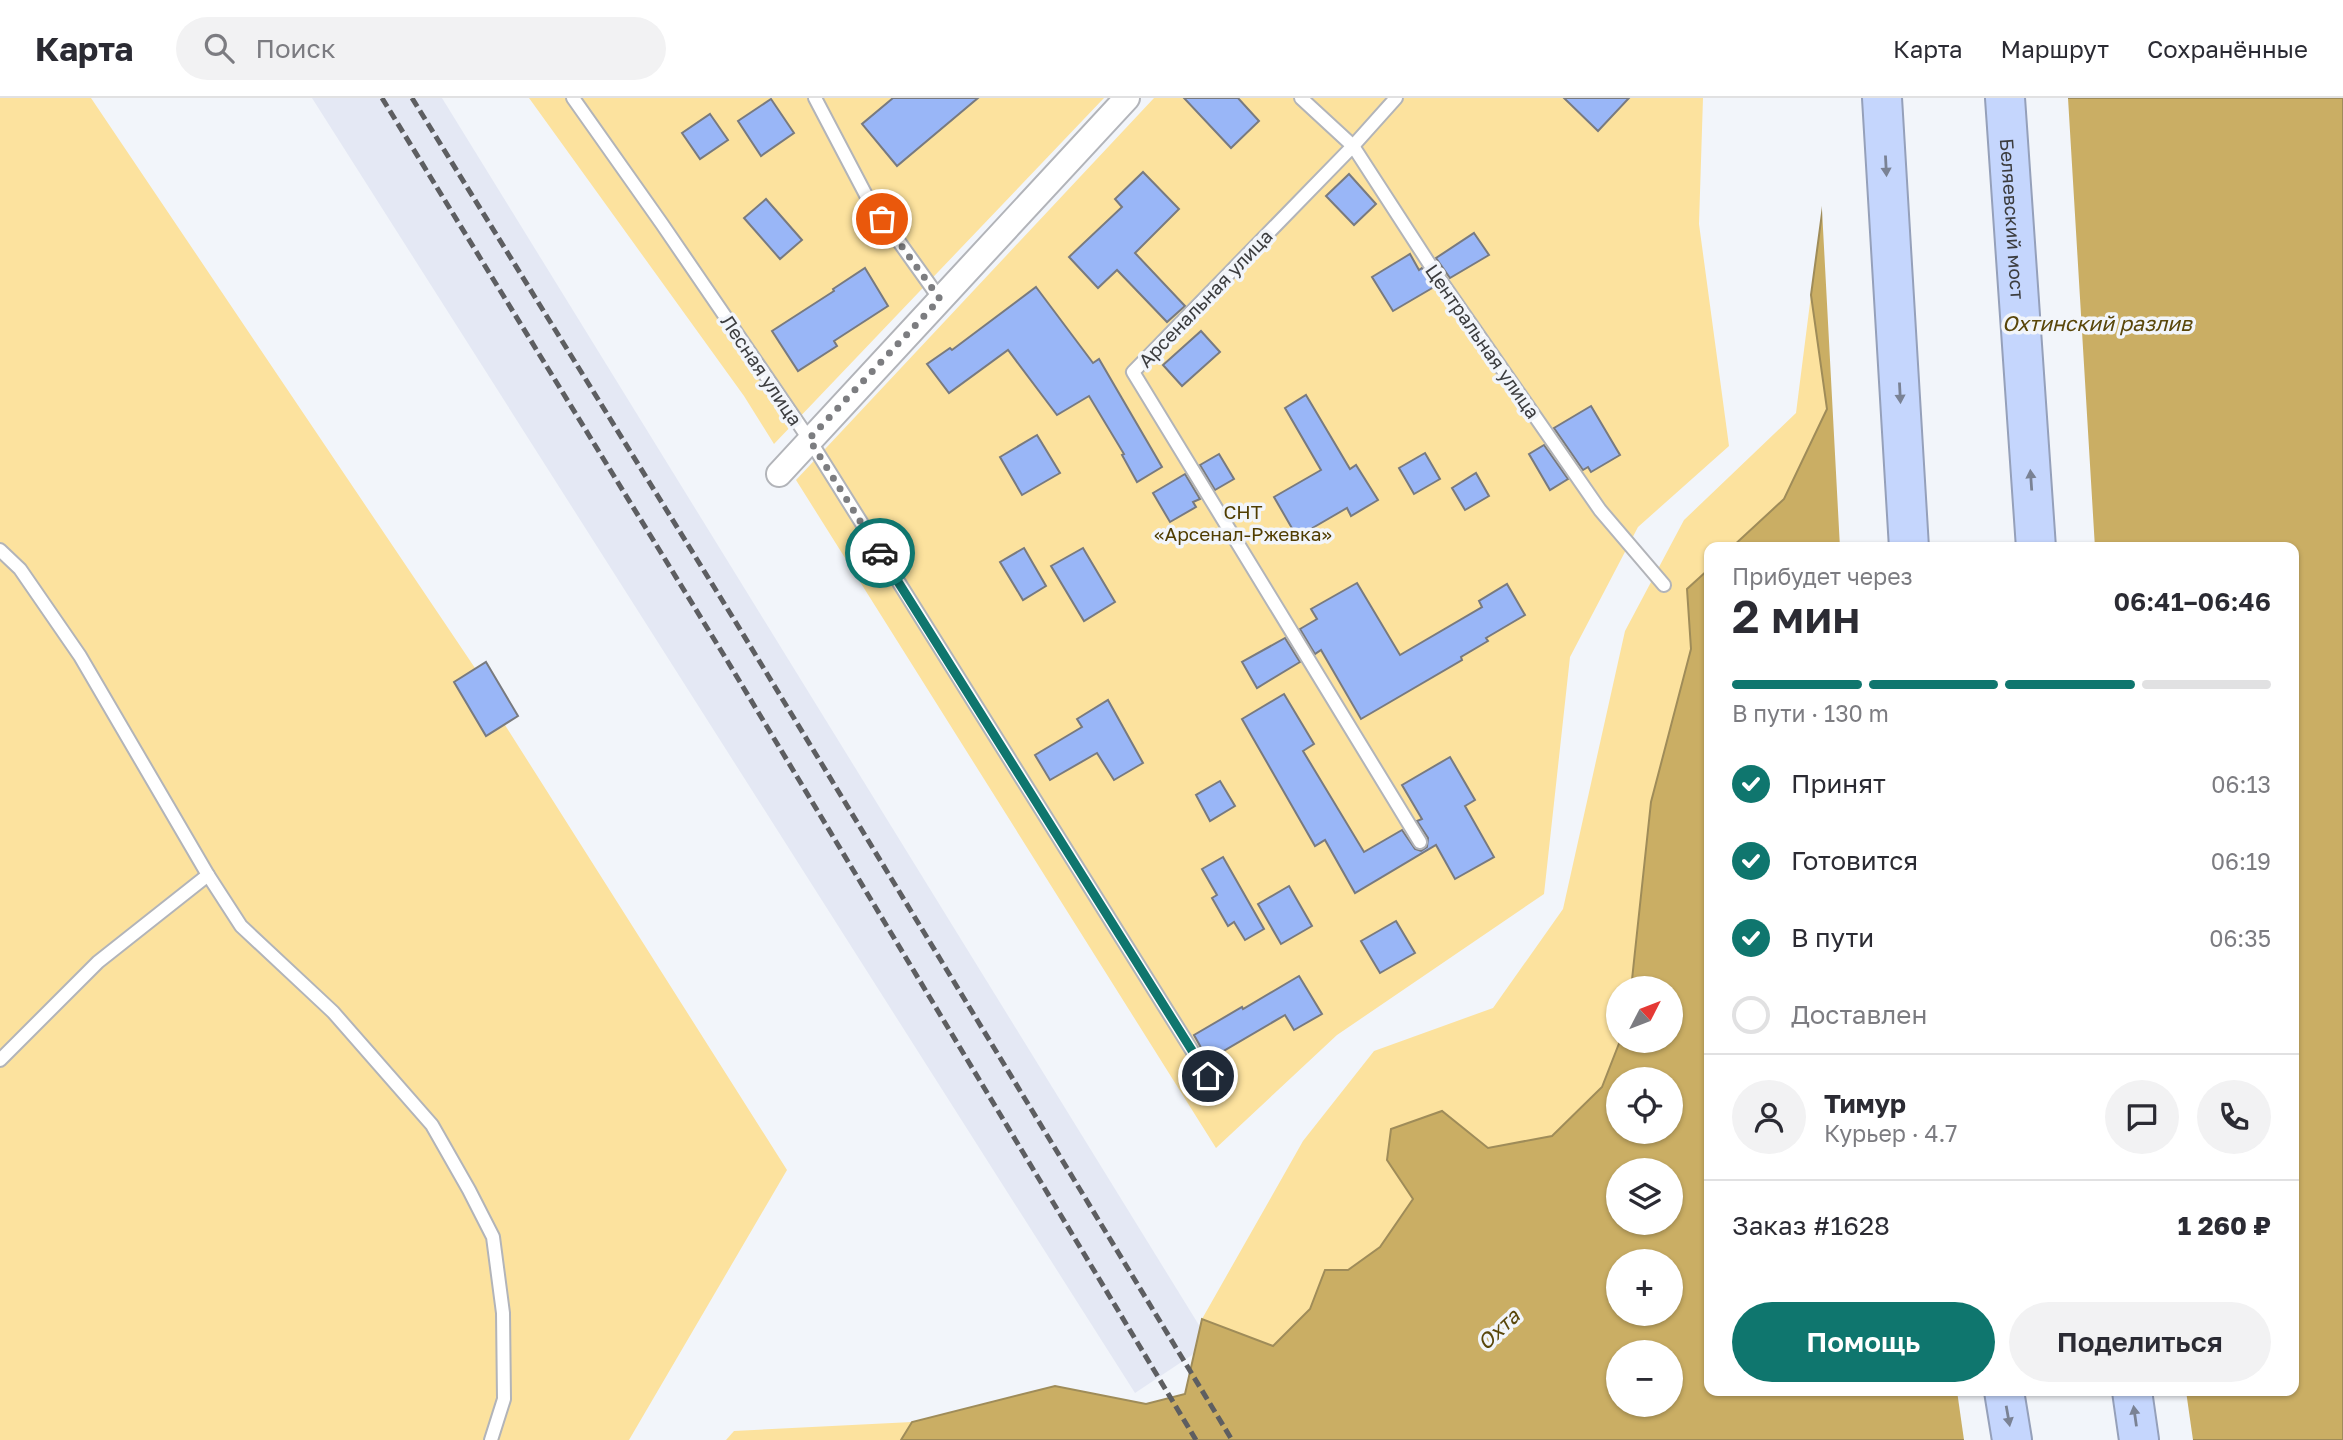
<!DOCTYPE html>
<html lang="ru">
<head>
<meta charset="utf-8">
<style>
	body { margin:0; font-family:"Golos Text",sans-serif; background:#f2f2f3; color:#2b2b33; height:100vh; display:flex; flex-direction:column; font-size:26px; white-space:nowrap }
	* { box-sizing:border-box; margin:0 }
	p { font-size:23px; color:#7c7c81 }
	.icon { flex:none; width:38px; height:38px; fill:none; stroke:currentColor; stroke-width:2; stroke-linecap:round; stroke-linejoin:round }
	.map { position:relative; flex:1; overflow:hidden }
	.side { position:absolute; left:1704px; top:444px; width:595px; height:854px; display:flex; flex-direction:column; background:#fff; border-radius:14px; box-shadow:0 2px 5px #0004 }
	.side>* { flex:none }
	.needle { width:46px; rotate:48deg }
	.controls { position:absolute; left:1606px; top:878px; display:grid; gap:14px }
	.controls a { display:grid; place-items:center; width:77px; height:77px; border-radius:50%; background:#fff; box-shadow:0 2px 5px #0004; font-size:35px }
	.pin { position:absolute; display:grid; place-items:center; width:60px; height:60px; color:#fff; margin:-30px; border:4px solid #fff; border-radius:50%; box-shadow:0 2px 7px #0007 }
	.courier { position:absolute; display:grid; place-items:center; width:70px; height:70px; margin:-35px; border:5px solid #0f766e; border-radius:50%; background:#fff; color:#222; box-shadow:0 2px 9px #0007 }
	.summary em { font-style:normal; font-weight:600 }
	.summary div { display:flex; flex-direction:column-reverse }
	.summary { display:flex; align-items:center; justify-content:space-between; height:119px; padding:0 28px }
	h1 { font-size:46px; font-weight:600; line-height:52px }
	.bar { display:grid; grid-template-columns:repeat(4,1fr); gap:10px 7px; align-content:center; height:84px; padding:0 28px }
	.bar i { height:9px; border-radius:5px; background:#e1e1e2 }
	.bar .current { background:#0f766e }
	.bar p { grid-column:span 4 }
	.line { display:flex; align-items:center; gap:18px; padding:0 28px; border-top:2px solid #e1e1e2 }
	.line div { flex:1 }
	.round { display:grid; place-items:center; flex:none; width:74px; height:74px; border-radius:37px; background:#f2f2f3 }
	ol { padding:0 28px; list-style:none }
	li { display:flex; align-items:center; gap:21px; height:77px }
	li p { margin-inline-start:auto }
	li .icon { padding:7px; border-radius:50%; background:#0f766e; color:#fff; stroke-width:4 }
	li:last-child { color:#7c7c81 }
	li i { width:38px; height:38px; border:4px solid #e1e1e2; border-radius:50% }
	.cta { display:flex; gap:14px; margin-top:auto; padding:14px 28px }
	.cta a { flex:1; height:80px; border-radius:42px; background:#0f766e; color:#fff; font-size:28px; font-weight:600; line-height:80px; text-align:center }
	.cta a+a { background:#f2f2f3; color:#2b2b33 }
	header { display:flex; align-items:center; gap:42px; box-sizing:border-box; height:98px; padding:0 35px; background:#fff; border-bottom:2px solid #e1e1e2 }
	header strong { font-size:33px }
	nav { display:flex; gap:38px; margin-inline-start:auto; font-size:24px }
	.search { width:490px; height:63px; background:#f2f2f3; display:flex; align-items:center; gap:18px; box-sizing:border-box; padding:0 24px; border-radius:38px; color:#7c7c81; font-size:26px }
	.map>svg:first-child { display:block }
	.built { fill:#e4e8f4 }
	.green { fill:#fce29e }
	.water { fill:#caae64; stroke:#9f8c59; stroke-width:2; fill-rule:evenodd }
	.pier { fill:#f2f5fa }
	.building { fill:#99b6f7; stroke:#787a7f; stroke-width:2 }
	.lines { fill:none; stroke-linecap:round; stroke-linejoin:round }
	.service-casing { stroke:#b2b4b9; stroke-width:16 }
	.minor-casing { stroke:#b2b4b9; stroke-width:28 }
	.motorway-casing { stroke:#95a0ba; stroke-width:42 }
	.service { stroke:#fff; stroke-width:12 }
	.minor { stroke:#fff; stroke-width:24 }
	.motorway { stroke:#c5d6fd; stroke-width:38 }
	.rail { stroke:#5d5e61; stroke-width:5; stroke-dasharray:10 5; stroke-linecap:butt }
	.oneway { fill:#7a8294 }
	.done { stroke:#7c7d80; stroke-width:7; stroke-dasharray:0 12.6 }
	.route { stroke:#0f766e; stroke-width:9 }
	.labels { text-anchor:middle; dominant-baseline:central; stroke-width:7; stroke-linejoin:round; paint-order:stroke }
	.street-label { font-size:19px; fill:#3c3d3f; stroke:#f2f5fa }
	.park-label { font-size:19px; fill:#503d00; stroke:#f2f5fa }
	.water-label { font-size:21px; font-style:italic; fill:#59460a; stroke:#f2f5fa }
</style>
</head>
<body>
<header>
<strong>Карта</strong>
<div class="search"><svg class="icon" aria-label="search" viewBox="0 0 24 24"><circle cx="10" cy="10" r="6"/><path d="M15 15l6 6"/></svg>Поиск</div>
<nav><a>Карта</a><a>Маршрут</a><a>Сохранённые</a></nav>
</header>
<div class="map">
<svg width="2343" height="1342" viewBox="0 0 2343 1342">
	<rect width="100%" height="100%" fill="#f2f5fa"/>
	<polygon class="built" points="312,0 442,0 1210,1245 1135,1295"/>
	<g class="green">
		<polygon points="0,0 91,0 475,570 486,564 518,618 505,627 787,1072 629,1342 0,1342"/>
		<polygon points="529,0 1104,0 774,346 744,298"/>
		<polygon points="1154,0 1703,0 1699,126 1729,348 1638,429 1570,559 1544,796 1337,937 1216,1050 796,382"/>
		<polygon points="1811,197 1828,311 1784,401 1731,450 1710,450 1710,470 1687,491 1691,551 1651,704 1631,891 1619,891 1620,943 1602,989 1552,1038 1488,1050 1442,1013 1387,1062 1414,1101 1380,1149 1348,1172 1325,1172 1310,1211 1273,1248 1202,1221 1303,1043 1374,953 1493,910 1563,811 1625,533 1684,422 1796,315"/>
		<polygon points="912,1324 901,1342 726,1342 734,1333"/>
	</g>
	<path class="water" d="M2021 0H2343V1342H901L912 1324 1055 1288 1146 1306 1185 1296 1202 1221 1273 1248 1310 1211 1325 1172H1348L1380 1149 1413 1101 1387 1062 1391 1031 1442 1013 1488 1050 1552 1038 1602 989 1620 943H1671V891H1631L1651 704 1691 551 1687 491 1710 470V1293H2294V450H1731L1784 401 1827 311 1811 197 1827 78 2004 10ZM1619 982H1671V1034H1619ZM1619 1073H1671V1125H1619ZM1619 1164H1671V1216H1619ZM1619 1255H1671V1307H1619Z"/>
	<g class="pier">
		<polygon points="2014,0 2068,0 2095,450 1840,450 1821,93 1823,77 1862,42 1925,3 2004,6"/>
		<polygon points="1957,1293 2186,1293 2193,1342 1964,1342"/>
	</g>
	<g class="building">
		<polygon points="893,0 978,0 897,68 862,26"/>
		<polygon points="1184,0 1238,0 1259,23 1231,50"/>
		<polygon points="1564,0 1629,0 1598,33"/>
		<polygon points="771,1 794,35 761,58 738,23"/>
		<polygon points="710,16 728,42 700,61 682,35"/>
		<polygon points="1143,74 1179,111 1135,155 1185,208 1167,224 1117,172 1098,190 1069,159 1122,109 1115,101"/>
		<polygon points="1349,76 1376,106 1354,127 1326,98"/>
		<polygon points="766,101 802,142 780,161 744,120"/>
		<polygon points="1474,135 1489,157 1450,180 1436,160"/>
		<polygon points="1410,156 1419,172 1422,170 1434,189 1393,213 1372,179"/>
		<polygon points="865,170 888,208 834,243 837,248 798,273 772,233 834,193 833,191"/>
		<polygon points="1036,189 1093,265 1099,261 1162,369 1137,384 1122,357 1124,356 1089,298 1057,317 1008,252 949,295 927,266 950,250 952,252"/>
		<polygon points="1201,233 1220,254 1182,288 1163,267"/>
		<polygon points="1306,297 1350,371 1356,367 1378,402 1351,418 1347,410 1297,439 1274,399 1321,372 1285,310"/>
		<polygon points="1591,308 1620,357 1591,374 1588,369 1583,372 1554,330"/>
		<polygon points="1037,337 1060,375 1022,397 1000,359"/>
		<polygon points="1544,347 1568,381 1550,392 1529,356"/>
		<polygon points="1425,355 1440,381 1414,396 1399,370"/>
		<polygon points="1219,356 1234,381 1215,392 1200,367"/>
		<polygon points="1476,375 1489,398 1465,412 1452,390"/>
		<polygon points="1185,376 1200,401 1193,404 1196,409 1170,424 1153,395"/>
		<polygon points="1024,450 1046,488 1023,502 1000,464"/>
		<polygon points="1083,450 1115,504 1084,523 1051,468"/>
		<polygon points="1357,485 1400,557 1482,509 1479,503 1507,486 1525,517 1486,540 1488,543 1461,559 1462,562 1361,621 1321,552 1315,556 1300,531 1317,521 1311,511"/>
		<polygon points="1285,540 1300,564 1257,590 1242,564"/>
		<polygon points="486,564 518,618 486,638 454,584"/>
		<polygon points="1284,596 1314,646 1303,653 1364,754 1402,732 1415,751 1421,753 1427,749 1428,740 1417,723 1422,721 1402,687 1450,659 1475,702 1465,708 1494,759 1455,781 1436,747 1355,795 1325,742 1315,748 1242,621"/>
		<polygon points="1108,602 1143,665 1114,682 1097,655 1050,682 1035,657 1082,629 1077,621"/>
		<polygon points="1220,683 1235,708 1210,723 1196,697"/>
		<polygon points="1223,759 1264,831 1245,842 1234,824 1228,828 1212,800 1217,797 1202,771"/>
		<polygon points="1289,788 1312,828 1281,846 1258,806"/>
		<polygon points="1396,823 1415,855 1380,875 1361,843"/>
		<polygon points="1299,878 1322,916 1294,932 1285,917 1208,962 1194,937 1242,909 1243,911"/>
	</g>
	<g class="lines">
		<g class="service-casing">
			<g id="service">
				<polyline points="573,0 662,126 809,341 1208,978"/>
				<polyline points="815,0 867,99 940,201"/>
				<polyline points="1301,0 1353,48 1434,173 1600,412 1664,487"/>
				<polyline points="1396,0 1353,48 1133,274 1420,744"/>
				<polyline points="0,452 20,471 80,558 208,777 241,828 333,914 432,1027 469,1092 493,1139 503,1215 504,1301 491,1342"/>
				<polyline points="0,962 98,864 208,777"/>
			</g>
		</g>
		<g class="minor-casing">
			<polyline id="minor" points="779,376 1127,0"/>
		</g>
		<g class="motorway-casing">
			<g id="motorway">
				<polyline points="1882,0 1909,450"/>
				<path id="s1" d="M2005 0 2036 450"/>
				<polyline points="2004,1293 2012,1342"/>
				<polyline points="2132,1293 2139,1342"/>
			</g>
		</g>
		<use href="#service" class="service"/>
		<use href="#minor" class="minor"/>
		<use href="#motorway" class="motorway"/>
		<g class="rail">
			<polyline points="382,0 725,559 1196,1342"/>
			<polyline points="412,0 735,523 1232,1342"/>
		</g>
	</g>
	<defs><path id="oneway-solid" d="M-6-.8H1V-3.2L6.5 0L1 3.2V.8H-6Z" transform="scale(1.75)"/></defs>
	<g class="oneway">
		<use href="#oneway-solid" transform="translate(1886 68) rotate(87)"/>
		<use href="#oneway-solid" transform="translate(1900 295) rotate(87)"/>
		<use href="#oneway-solid" transform="translate(2031 382) rotate(-94)"/>
		<use href="#oneway-solid" transform="translate(2008 1318) rotate(80)"/>
		<use href="#oneway-solid" transform="translate(2135 1318) rotate(-98)"/>
	</g>
	<g class="lines">
		<polyline class="done" points="880,455 809,341 940,201 882,121"/>
		<polyline class="route" points="880,455 1208,978"/>
	</g>
	<g class="labels">
		<g class="street-label">
			<text stroke="none"><textPath href="#s1" startOffset="121">Беляевский мост</textPath></text>
			<text transform="translate(1205 200) rotate(-46)">Арсенальная улица</text>
			<text transform="translate(1483 243) rotate(55)">Центральная улица</text>
			<text transform="translate(762 272) rotate(56)">Лесная улица</text>
		</g>
		<g class="park-label">
			<text x="1243" y="413">СНТ<tspan x="1243" dy="22">«Арсенал-Ржевка»</tspan></text>
		</g>
		<g class="water-label">
			<text x="2097" y="225">Охтинский разлив</text>
			<text transform="translate(1498 1231) rotate(-43)">Охта</text>
		</g>
	</g>
</svg>
<div class="controls">
<a><svg class="needle" viewBox="-14 -14 28 28"><path d="M0-13l5 13h-10z" fill="#e53935"/><path d="M0 13l5-13h-10z" fill="#7c7c81"/></svg></a>
<a><svg class="icon" aria-label="locate" viewBox="0 0 24 24"><circle cx="12" cy="12" r="6"/><path d="M12 2v4M12 18v4M2 12h4M18 12h4"/></svg></a>
<a><svg class="icon" aria-label="layers" viewBox="0 0 24 24"><path d="M12 4l9 5-9 5-9-5zM3 14l9 5 9-5"/></svg></a>
<a>+</a>
<a>−</a>
</div>
<div class="pin" style="left:882px;top:121px;background:#ea580c"><svg class="icon" aria-label="bag" viewBox="0 0 24 24"><path d="M5 8h14l-1 12H6zM9 8a3 3 0 0 1 6 0"/></svg></div>
<div class="pin" style="left:1208px;top:978px;background:#1f2937"><svg class="icon" aria-label="home" viewBox="0 0 24 24"><path d="M3 11l9-7 9 7M6 9v11h12V9"/></svg></div>
<div class="courier" style="left:880px;top:455px"><svg class="icon" aria-label="car" viewBox="0 0 24 24"><path d="M5 17H2v-5l4-1 3-4h7l3 4 3 1v5h-3M9 17h6M6 11h13"/><circle cx="7" cy="17" r="2"/><circle cx="17" cy="17" r="2"/></svg></div>
<section class="side">
<div class="summary"><div><h1>2 мин</h1><p>Прибудет через</p></div><em>06:41–06:46</em></div>
<div class="bar"><i class="current"></i><i class="current"></i><i class="current"></i><i></i><p>В пути · 130 m</p></div>
<ol>
<li><svg class="icon" aria-label="check" viewBox="0 0 24 24"><path d="M5 12l5 5 9-10"/></svg>Принят<p>06:13</p></li>
<li><svg class="icon" aria-label="check" viewBox="0 0 24 24"><path d="M5 12l5 5 9-10"/></svg>Готовится<p>06:19</p></li>
<li><svg class="icon" aria-label="check" viewBox="0 0 24 24"><path d="M5 12l5 5 9-10"/></svg>В пути<p>06:35</p></li>
<li><i></i>Доставлен</li>
</ol>
<div class="line" style="height:126px"><a class="round"><svg class="icon" aria-label="person" viewBox="0 0 24 24"><circle cx="12" cy="8" r="4"/><path d="M4 21q1-7 8-7t8 7"/></svg></a><div><b>Тимур</b><p>Курьер · 4.7</p></div><a class="round"><svg class="icon" aria-label="chat" viewBox="0 0 24 24"><path d="M4 5h16v11H9l-5 4z"/></svg></a><a class="round"><svg class="icon" aria-label="phone" viewBox="0 0 24 24"><path d="M5 4h4l2 5-3 2q2 4 5 5l2-3 5 2v4C11 20 4 13 5 4z"/></svg></a></div>
<div class="line" style="height:91px"><div>Заказ #1628</div><b>1 260 ₽</b></div>
<div class="cta"><a>Помощь</a><a>Поделиться</a></div>
</section>
</div>
</body>
</html>
